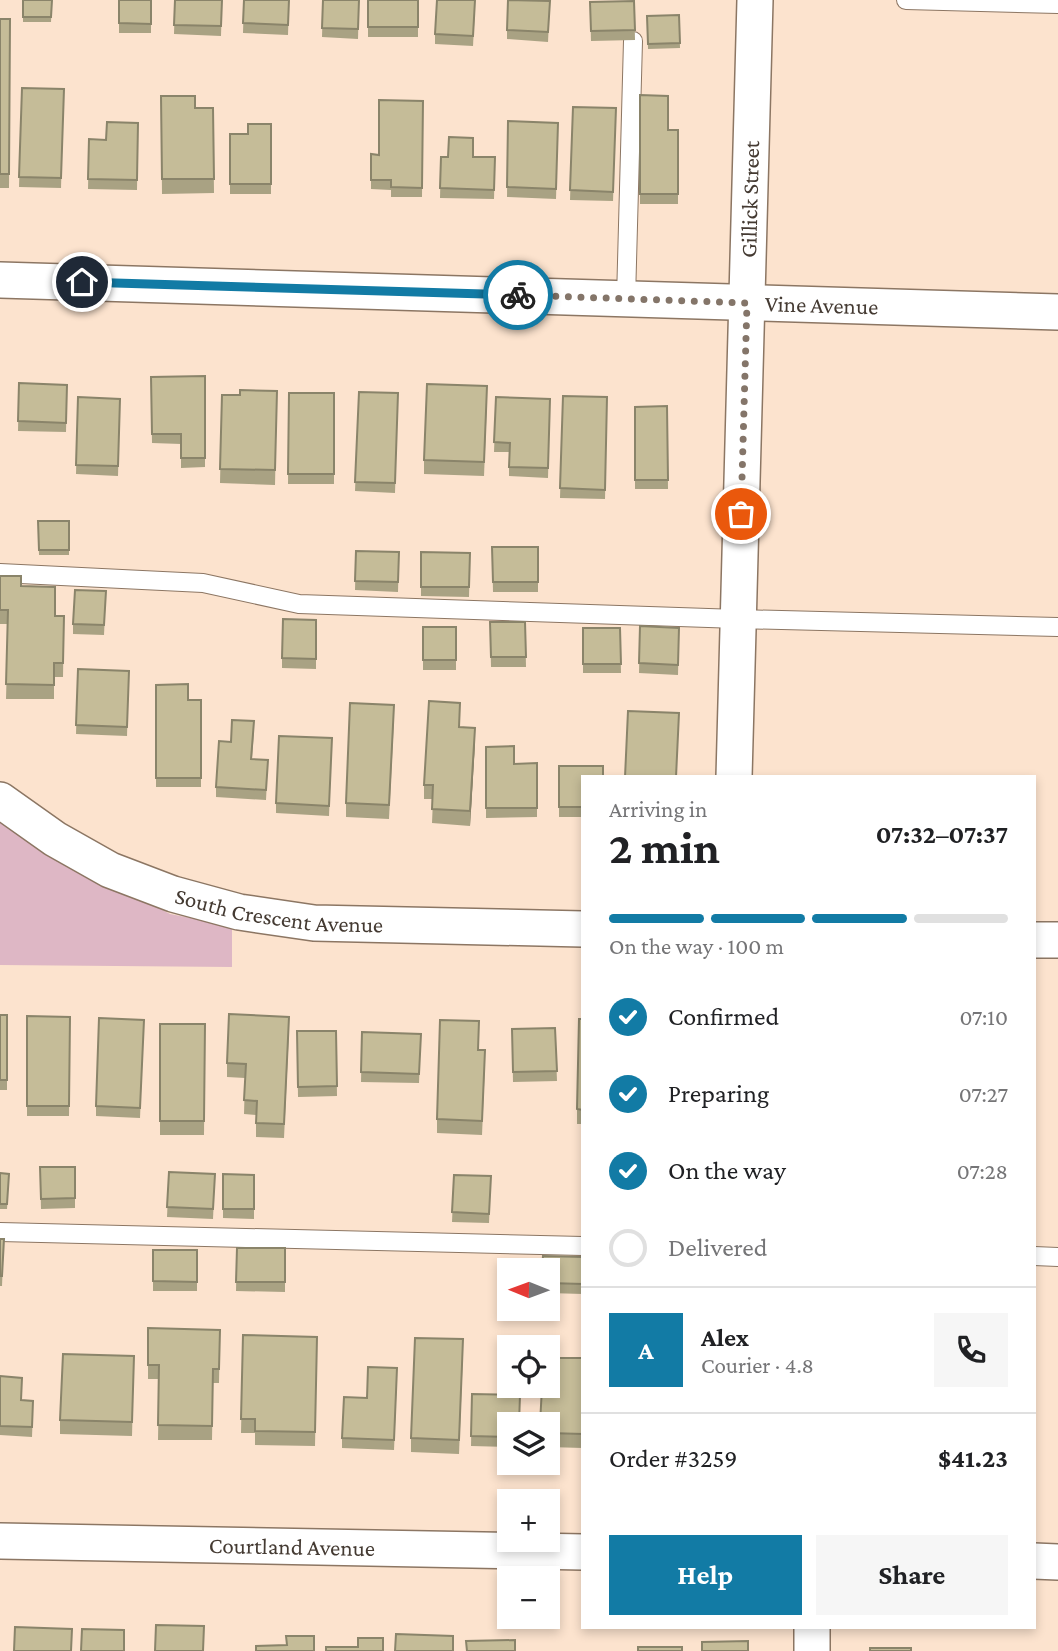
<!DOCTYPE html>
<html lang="en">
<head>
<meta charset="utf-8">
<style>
	body { margin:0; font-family:"Crimson Pro",serif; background:#f6f6f6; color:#202124; height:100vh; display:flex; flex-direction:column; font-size:26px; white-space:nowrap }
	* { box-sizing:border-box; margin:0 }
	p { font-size:23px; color:#757577 }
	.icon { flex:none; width:38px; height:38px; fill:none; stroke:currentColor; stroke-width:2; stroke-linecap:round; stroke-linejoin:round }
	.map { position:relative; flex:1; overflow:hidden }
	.panel { position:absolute; left:581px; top:775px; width:455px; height:854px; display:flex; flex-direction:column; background:#fff; border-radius:0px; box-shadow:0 4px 10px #0003 }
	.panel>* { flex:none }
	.needle { width:46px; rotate:271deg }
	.fabs { position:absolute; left:497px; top:1258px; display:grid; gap:14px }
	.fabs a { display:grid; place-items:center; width:63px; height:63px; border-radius:0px; background:#fff; box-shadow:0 4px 10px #0003; font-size:35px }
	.pin { position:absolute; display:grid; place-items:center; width:60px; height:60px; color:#fff; margin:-30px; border:4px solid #fff; border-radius:50%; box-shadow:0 2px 7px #0007 }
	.courier { position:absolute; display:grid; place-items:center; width:70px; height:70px; margin:-35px; border:5px solid #127ba5; border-radius:50%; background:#fff; color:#222; box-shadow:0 2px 9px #0007 }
	.head em { font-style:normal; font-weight:700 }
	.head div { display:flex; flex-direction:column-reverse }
	.head { display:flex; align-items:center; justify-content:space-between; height:119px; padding:0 28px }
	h1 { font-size:46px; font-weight:700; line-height:52px }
	.bar { display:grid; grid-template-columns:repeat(4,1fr); gap:10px 7px; align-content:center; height:84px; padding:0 28px }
	.bar i { height:9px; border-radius:5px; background:#e0e0e0 }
	.bar .on { background:#127ba5 }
	.bar p { grid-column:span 4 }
	.line { display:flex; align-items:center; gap:18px; padding:0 28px; border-top:2px solid #e0e0e0 }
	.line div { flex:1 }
	.round { display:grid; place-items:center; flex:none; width:74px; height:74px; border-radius:0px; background:#f6f6f6 }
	ol { padding:0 28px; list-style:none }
	li { display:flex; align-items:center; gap:21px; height:77px }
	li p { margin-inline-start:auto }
	li .icon { padding:7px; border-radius:50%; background:#127ba5; color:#fff; stroke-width:4 }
	li:last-child { color:#757577 }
	li i { width:38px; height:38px; border:4px solid #e0e0e0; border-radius:50% }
	.button { display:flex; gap:14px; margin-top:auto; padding:14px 28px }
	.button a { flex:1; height:80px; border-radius:0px; background:#127ba5; color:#fff; font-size:28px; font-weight:700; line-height:80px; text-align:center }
	.button a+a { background:#f6f6f6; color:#202124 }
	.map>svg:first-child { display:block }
	.green { fill:#deb7c5 }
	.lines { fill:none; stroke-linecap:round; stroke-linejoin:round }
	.service-casing { stroke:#8c7663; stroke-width:20 }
	.minor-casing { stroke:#8c7663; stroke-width:38 }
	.service { stroke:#fff; stroke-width:18 }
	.minor { stroke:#fff; stroke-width:35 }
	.wall { fill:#a9a283 }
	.shaded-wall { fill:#8a846a }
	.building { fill:#c5bc98; stroke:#8a846a; stroke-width:2 }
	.done { stroke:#847569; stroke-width:7; stroke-dasharray:0 12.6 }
	.route { stroke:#127ba5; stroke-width:9 }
	.labels { text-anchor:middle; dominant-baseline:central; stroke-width:6; stroke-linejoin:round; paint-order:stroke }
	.street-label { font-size:23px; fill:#443a32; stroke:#fef4eb }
</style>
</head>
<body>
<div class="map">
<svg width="1058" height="1651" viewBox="0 0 1058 1651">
	<rect width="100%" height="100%" fill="#fce3ce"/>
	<polygon class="green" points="0,817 85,869 170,914 232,926 232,967 0,965"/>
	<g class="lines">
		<g class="service-casing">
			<g id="service">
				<polyline points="906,0 1058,4"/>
				<polyline points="626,299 633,41"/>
				<polyline points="0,573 203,583 299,604 738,619 1058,627"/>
				<polyline points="0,1232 583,1246"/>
				<polyline points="1034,1256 1058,1257"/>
			</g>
		</g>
		<g class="minor-casing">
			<g id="minor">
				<path id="s1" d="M0 280 1058 312"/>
				<path id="s2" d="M734 777 755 0"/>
				<path id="s3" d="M0 800 55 839 110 870 173 894 239 912 314 923 583 929"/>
				<polyline points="1034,940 1058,940"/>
				<path id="s4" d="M0 1541 583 1552"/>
				<polyline points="1034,1561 1058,1562"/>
				<polyline points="812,1628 812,1651"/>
			</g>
		</g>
		<use href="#service" class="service"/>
		<use href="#minor" class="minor"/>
	</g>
	<g class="wall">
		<polygon points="23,0 52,0 51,22 23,22"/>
		<polygon points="151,0 151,33 119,33 119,23"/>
		<polygon points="175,0 222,0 221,36 174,34"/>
		<polygon points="244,0 289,0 288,35 243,33"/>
		<polygon points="323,0 359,0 358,39 322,37"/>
		<rect x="368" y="0" width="50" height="37"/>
		<polygon points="550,1 548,42 507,39 507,30"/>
		<polygon points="634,1 635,40 591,41 590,2"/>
		<polygon points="475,9 473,46 435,44 435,34"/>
		<polygon points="679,15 680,48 648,49 647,16"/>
		<polygon points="0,19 10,19 9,188 0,188"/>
		<polygon points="22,88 64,89 61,188 19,187"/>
		<polygon points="640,95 668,130 678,130 678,204 640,204"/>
		<polygon points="161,96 195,108 213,108 214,193 162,194"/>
		<polygon points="423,101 422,197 391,197 391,190 371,189 371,154 379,155"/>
		<polygon points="573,107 616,108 613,201 570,200"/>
		<polygon points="508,121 558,123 556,199 507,197"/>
		<polygon points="138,123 137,190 88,189 89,139 106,140"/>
		<polygon points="271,124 271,194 230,194 230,134 248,134"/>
		<polygon points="441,157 495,157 494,199 440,198"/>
		<polygon points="205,376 205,467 181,468 181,444 152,443 151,377"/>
		<polygon points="19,383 67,385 66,432 18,431"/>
		<polygon points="277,391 275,485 220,483 222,395 240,395"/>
		<polygon points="359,392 398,393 395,493 355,491"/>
		<polygon points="289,393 334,393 334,484 288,484"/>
		<polygon points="563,396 607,397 605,499 560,498"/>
		<polygon points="78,397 120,399 118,476 76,474"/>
		<polygon points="496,397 550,399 548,478 509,476 509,452 494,452"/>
		<polygon points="487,401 484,476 424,474 424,460"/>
		<polygon points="667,406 668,489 635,489 635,407"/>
		<polygon points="38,521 69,521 69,555 39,555"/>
		<polygon points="492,547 538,547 538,592 493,592"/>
		<polygon points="356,551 399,552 398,592 355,590"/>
		<polygon points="421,552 470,553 469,597 421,596"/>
		<polygon points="0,576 21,586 55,616 64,616 63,677 54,677 54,699 6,699 8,624 0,624"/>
		<polygon points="106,591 104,635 73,634 73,624"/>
		<polygon points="316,620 316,669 282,668 282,658"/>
		<polygon points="490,622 525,622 526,667 491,667"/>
		<polygon points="640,626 679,628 678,675 639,673"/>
		<rect x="423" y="627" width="33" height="43"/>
		<polygon points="583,628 620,628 621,673 583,673"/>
		<polygon points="78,669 129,671 127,736 76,734"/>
		<polygon points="156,685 188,700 201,700 201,787 156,787"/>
		<polygon points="394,719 389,819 346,817 346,803"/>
		<polygon points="459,727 475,742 470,826 432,823 433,799 424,799 424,785"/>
		<polygon points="254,731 252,759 268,760 266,800 216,797 216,787 231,742"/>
		<polygon points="332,738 329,816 276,813 276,803"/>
		<polygon points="486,747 514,764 537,763 537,817 486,818"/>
		<polygon points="559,766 583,777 583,817 559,817"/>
		<rect x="0" y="1015" width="7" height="75"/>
		<polygon points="27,1016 70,1017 69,1116 27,1116"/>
		<polygon points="583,1019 583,1124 577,1124 577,1109"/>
		<polygon points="144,1020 140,1118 96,1116 96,1106"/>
		<polygon points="160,1024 205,1024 204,1135 160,1135"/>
		<polygon points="555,1028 557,1081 513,1082 512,1029"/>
		<polygon points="289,1031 284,1138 256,1137 256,1115 244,1114 245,1078 227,1077 227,1063"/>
		<polygon points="297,1031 336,1031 337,1096 298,1097"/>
		<polygon points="362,1032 421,1034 419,1083 361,1082"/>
		<polygon points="478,1050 485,1064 482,1135 437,1133 437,1119"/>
		<polygon points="40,1167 75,1198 75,1208 41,1209"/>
		<polygon points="169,1172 215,1174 213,1219 167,1217"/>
		<polygon points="0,1173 9,1174 7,1209 0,1209"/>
		<polygon points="223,1174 254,1175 254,1219 223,1218"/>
		<polygon points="454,1175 491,1176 489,1223 452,1222"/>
		<polygon points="0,1239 4,1239 2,1286 0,1286"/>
		<polygon points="237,1248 285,1248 285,1292 236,1291"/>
		<rect x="153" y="1250" width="44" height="41"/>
		<polygon points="583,1257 583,1294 548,1293 548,1270"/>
		<polygon points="148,1328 220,1330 219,1383 213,1383 212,1440 158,1440 159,1379 148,1379"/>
		<polygon points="243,1335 317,1337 315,1446 255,1445 255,1433 241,1433"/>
		<polygon points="463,1353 459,1454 411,1452 411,1438"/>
		<polygon points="134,1356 132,1436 60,1434 60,1420"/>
		<polygon points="583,1358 583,1448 548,1447 548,1424 554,1387"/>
		<polygon points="0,1376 21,1400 33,1410 32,1437 0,1435"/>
		<polygon points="397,1378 394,1450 342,1448 342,1438 367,1398"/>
		<polygon points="472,1394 509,1424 509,1447 471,1446"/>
	</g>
	<polygon class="shaded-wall" points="475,728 475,742 470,826 470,811"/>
	<g class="building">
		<polygon points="23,0 52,0 51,17 23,17"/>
		<polygon points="119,0 151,0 151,24 119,23"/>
		<polygon points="175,0 222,0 221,26 174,25"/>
		<polygon points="244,0 289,0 288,25 243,23"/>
		<polygon points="323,0 359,0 358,29 322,28"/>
		<rect x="368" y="0" width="50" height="27"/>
		<polygon points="437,0 475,0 473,36 435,34"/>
		<polygon points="508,0 550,1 548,32 507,30"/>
		<polygon points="634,1 635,30 591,31 590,2"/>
		<polygon points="679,15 680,43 648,44 647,16"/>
		<polygon points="0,19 10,19 9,174 0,174"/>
		<polygon points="22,88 64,89 61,178 19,177"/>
		<polygon points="640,95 668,96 668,130 678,130 678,194 640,194"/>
		<polygon points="161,96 195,96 195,108 213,108 214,179 162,179"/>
		<polygon points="379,100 423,101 422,188 391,187 391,180 371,180 371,154 379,155"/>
		<polygon points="573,107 616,108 613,192 570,190"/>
		<polygon points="508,121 558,123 556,189 507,187"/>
		<polygon points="107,122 138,123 137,180 88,179 89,139 106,140"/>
		<polygon points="248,124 271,124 271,184 230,184 230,134 248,134"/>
		<polygon points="449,137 473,138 473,157 495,157 494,190 440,188 441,157 448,157"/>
		<polygon points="205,376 205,458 181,458 181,434 152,434 151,377"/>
		<polygon points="19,383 67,385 66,423 18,421"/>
		<polygon points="427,384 487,386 484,462 424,460"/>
		<polygon points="240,390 277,391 275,470 220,469 222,395 240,395"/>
		<polygon points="359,392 398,393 395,483 355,482"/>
		<polygon points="289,393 334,393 334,474 288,474"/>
		<polygon points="563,396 607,397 605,490 560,488"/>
		<polygon points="78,397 120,399 118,466 76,465"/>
		<polygon points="496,397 550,399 548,468 509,467 510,443 494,442"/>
		<polygon points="667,406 668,480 635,480 635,407"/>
		<polygon points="38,521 69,521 69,550 39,550"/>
		<polygon points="492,547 538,547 538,582 493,582"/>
		<polygon points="356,551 399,552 398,582 355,581"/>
		<polygon points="421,552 470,553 469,587 421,587"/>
		<polygon points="0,576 21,576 21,586 55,587 55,616 64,616 63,663 54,663 54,685 6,684 8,610 0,610"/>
		<polygon points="75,590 106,591 104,625 73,624"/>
		<polygon points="283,619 316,620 316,659 282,658"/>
		<polygon points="490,622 525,622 526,657 491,657"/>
		<polygon points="640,626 679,628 678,665 639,663"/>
		<rect x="423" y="627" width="33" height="33"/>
		<polygon points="583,628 620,628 621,664 583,664"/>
		<polygon points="78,669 129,671 127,727 76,725"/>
		<polygon points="188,684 188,700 201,700 201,778 156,778 156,685"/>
		<polygon points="429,701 460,703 459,727 475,728 470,811 432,809 433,785 424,785"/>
		<polygon points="350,703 394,705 389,805 346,803"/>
		<polygon points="628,711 679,713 676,777 625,777"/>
		<polygon points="232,720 254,721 251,759 268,760 266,790 216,787 219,741 231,742"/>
		<polygon points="279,736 332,738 329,806 276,803"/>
		<polygon points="514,746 514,764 537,763 537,808 486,808 486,747"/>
		<polygon points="559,766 603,766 603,777 583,777 583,807 559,807"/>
		<polygon points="229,1014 289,1017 284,1124 256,1123 257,1101 244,1100 246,1064 227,1063"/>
		<rect x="0" y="1015" width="7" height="65"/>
		<polygon points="27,1016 70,1017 69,1106 27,1106"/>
		<polygon points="99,1018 144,1020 140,1108 96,1106"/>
		<polygon points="579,1019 583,1019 583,1110 577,1109"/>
		<polygon points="440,1020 479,1021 478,1050 485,1050 482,1121 437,1119"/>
		<polygon points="160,1024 205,1024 204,1121 160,1121"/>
		<polygon points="555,1028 557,1071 513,1072 512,1029"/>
		<polygon points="297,1031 336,1031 337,1086 298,1087"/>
		<polygon points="362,1032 421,1034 419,1074 361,1072"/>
		<polygon points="40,1167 75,1167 75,1198 41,1199"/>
		<polygon points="169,1172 215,1174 213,1209 167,1207"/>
		<polygon points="0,1173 9,1174 7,1204 0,1204"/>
		<polygon points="223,1174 254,1175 254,1209 223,1209"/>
		<polygon points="454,1175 491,1176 489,1214 452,1212"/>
		<polygon points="0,1239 4,1239 2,1276 0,1276"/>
		<polygon points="237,1248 285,1248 285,1282 236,1282"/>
		<polygon points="153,1250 197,1250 197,1282 153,1281"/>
		<polygon points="543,1256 583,1257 583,1284 548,1283 548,1270 542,1270"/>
		<polygon points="148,1328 220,1330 219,1369 213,1369 212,1426 158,1425 159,1365 148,1365"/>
		<polygon points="243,1335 317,1337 315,1432 255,1431 255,1419 241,1419"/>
		<polygon points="415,1338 463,1339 459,1440 411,1438"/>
		<polygon points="63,1354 134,1356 132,1422 60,1420"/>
		<polygon points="555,1358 583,1358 583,1434 548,1433 548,1424 540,1424 542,1387 554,1387"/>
		<polygon points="368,1367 397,1368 394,1440 342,1438 344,1397 367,1398"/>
		<polygon points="0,1376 22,1378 21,1400 33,1401 32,1427 0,1426"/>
		<polygon points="472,1394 520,1395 519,1424 509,1424 509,1437 471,1436"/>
		<polygon points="156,1625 204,1626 203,1651 155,1651"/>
		<polygon points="15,1627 72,1629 71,1651 14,1651"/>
		<polygon points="82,1629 124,1630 124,1651 81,1651"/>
		<polygon points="396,1634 453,1636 453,1651 395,1651"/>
		<polygon points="286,1636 314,1636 314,1651 256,1651 256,1646 287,1645"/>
		<polygon points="358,1638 383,1638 383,1651 326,1651 326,1647 358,1647"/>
		<polygon points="515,1640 515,1651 467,1651 466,1641"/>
		<polygon points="748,1641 748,1651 702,1651 702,1642"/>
		<rect x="638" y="1647" width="44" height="4"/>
		<rect x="870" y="1648" width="41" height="3"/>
	</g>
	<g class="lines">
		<polyline class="done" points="518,295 747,303 741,514"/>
		<polyline class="route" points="82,282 518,295"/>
	</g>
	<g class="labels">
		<g class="street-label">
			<text stroke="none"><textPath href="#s2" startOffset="578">Gillick Street</textPath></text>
			<text stroke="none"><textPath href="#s1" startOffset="822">Vine Avenue</textPath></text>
			<text stroke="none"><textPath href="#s3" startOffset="306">South Crescent Avenue</textPath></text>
			<text stroke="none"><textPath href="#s4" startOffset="292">Courtland Avenue</textPath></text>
		</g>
	</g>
</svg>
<div class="fabs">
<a><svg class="needle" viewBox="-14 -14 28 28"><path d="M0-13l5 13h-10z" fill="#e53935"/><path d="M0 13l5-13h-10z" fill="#757577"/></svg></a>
<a><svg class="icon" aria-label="locate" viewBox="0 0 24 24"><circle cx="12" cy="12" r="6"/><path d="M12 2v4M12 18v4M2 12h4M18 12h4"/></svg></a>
<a><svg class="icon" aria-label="layers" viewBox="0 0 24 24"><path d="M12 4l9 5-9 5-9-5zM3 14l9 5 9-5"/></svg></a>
<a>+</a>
<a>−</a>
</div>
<div class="pin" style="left:741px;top:514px;background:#ea580c"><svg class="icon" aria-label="bag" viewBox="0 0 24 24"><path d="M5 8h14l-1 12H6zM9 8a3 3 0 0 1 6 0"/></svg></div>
<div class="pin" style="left:82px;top:282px;background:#1f2937"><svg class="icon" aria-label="home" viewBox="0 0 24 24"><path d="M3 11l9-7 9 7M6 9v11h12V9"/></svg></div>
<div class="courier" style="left:518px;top:295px"><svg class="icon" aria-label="bike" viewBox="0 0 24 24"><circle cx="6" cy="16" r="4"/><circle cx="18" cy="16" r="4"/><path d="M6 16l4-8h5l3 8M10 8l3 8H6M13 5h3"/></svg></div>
<section class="panel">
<div class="head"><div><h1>2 min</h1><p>Arriving in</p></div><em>07:32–07:37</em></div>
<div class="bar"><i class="on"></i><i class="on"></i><i class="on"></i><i></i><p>On the way · 100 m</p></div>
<ol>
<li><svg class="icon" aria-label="check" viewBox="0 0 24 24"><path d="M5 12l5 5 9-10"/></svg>Confirmed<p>07:10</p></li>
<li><svg class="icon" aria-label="check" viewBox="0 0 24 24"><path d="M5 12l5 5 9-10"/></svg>Preparing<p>07:27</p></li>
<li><svg class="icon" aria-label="check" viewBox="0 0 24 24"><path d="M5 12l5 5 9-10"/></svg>On the way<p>07:28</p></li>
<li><i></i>Delivered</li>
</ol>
<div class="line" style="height:126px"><b class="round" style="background:#127ba5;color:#fff">A</b><div><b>Alex</b><p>Courier · 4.8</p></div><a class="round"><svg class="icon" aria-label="phone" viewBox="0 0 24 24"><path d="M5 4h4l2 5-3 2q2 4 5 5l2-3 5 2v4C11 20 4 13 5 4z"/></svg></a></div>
<div class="line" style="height:91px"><div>Order #3259</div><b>$41.23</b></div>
<div class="button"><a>Help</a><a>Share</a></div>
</section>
</div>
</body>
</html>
